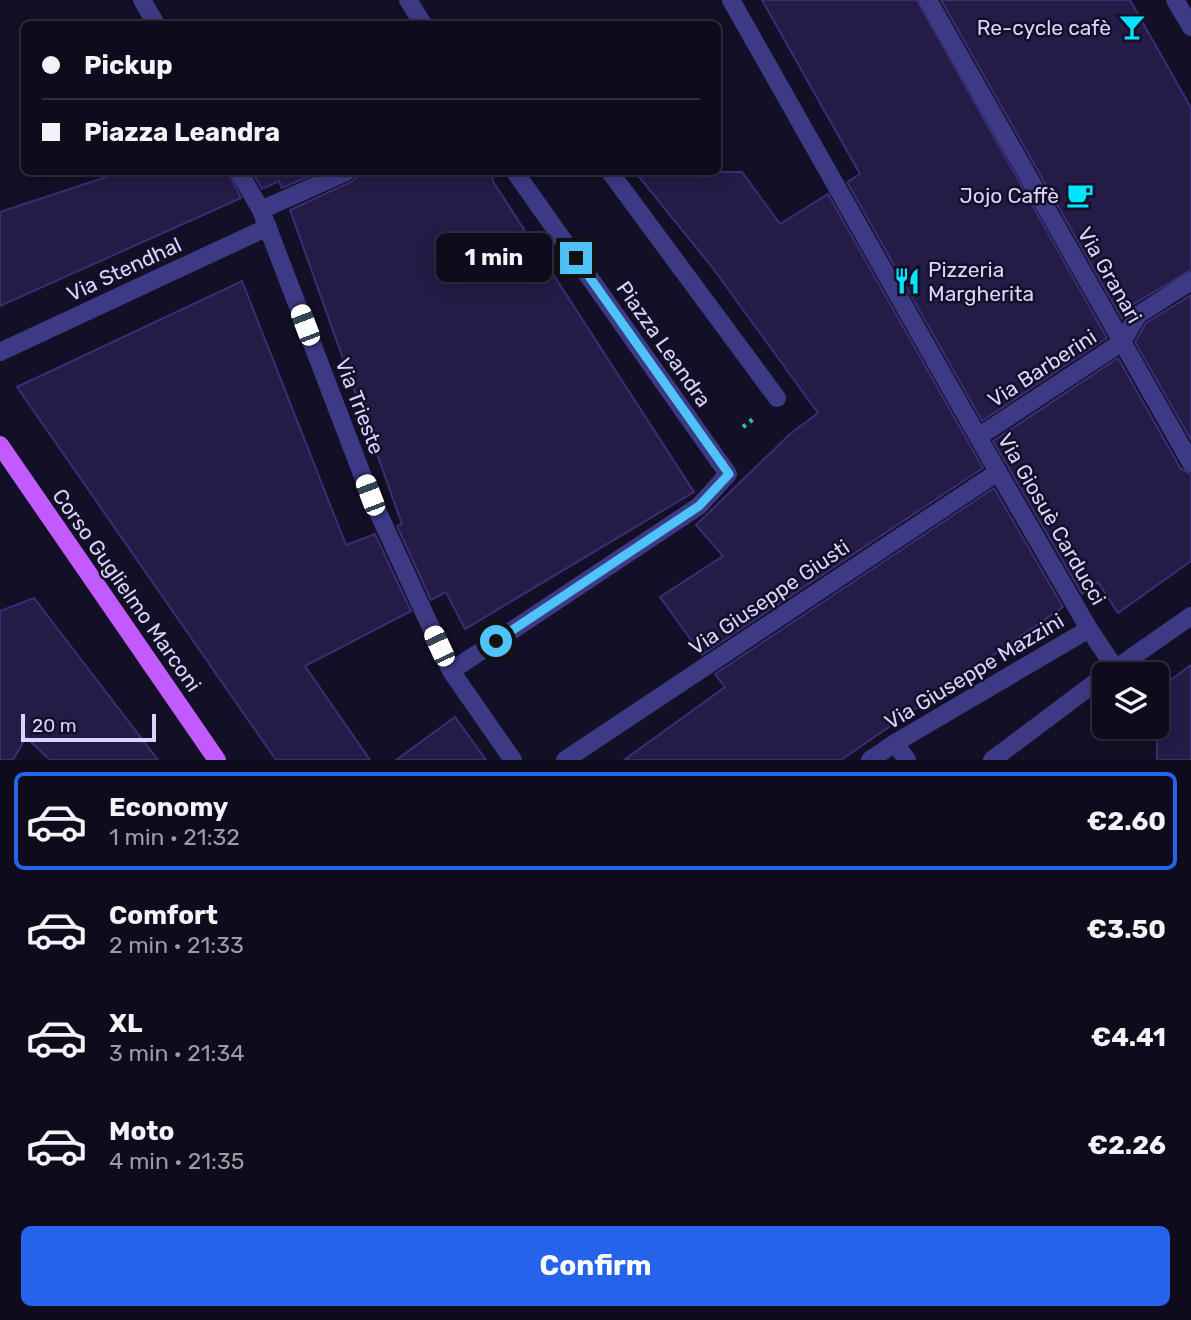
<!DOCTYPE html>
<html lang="en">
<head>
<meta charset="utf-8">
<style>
  body { margin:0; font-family:Rubik,sans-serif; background:#1c1929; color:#f1f3f6; height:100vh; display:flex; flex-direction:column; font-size:26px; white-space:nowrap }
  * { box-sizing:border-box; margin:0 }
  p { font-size:23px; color:#9b9ba3 }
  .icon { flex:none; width:38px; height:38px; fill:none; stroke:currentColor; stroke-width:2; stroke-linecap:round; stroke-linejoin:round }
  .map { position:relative; height:760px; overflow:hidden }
  .sheet { display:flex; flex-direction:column; background:#0e0b1c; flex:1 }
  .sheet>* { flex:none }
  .hud { position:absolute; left:21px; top:21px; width:700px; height:154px; border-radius:10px; box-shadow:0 4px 18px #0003,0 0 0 2px #2e2b3b; display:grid; align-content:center; height:154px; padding:0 21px; background:#0e0b1c }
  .buttons { position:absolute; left:1092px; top:662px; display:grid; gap:14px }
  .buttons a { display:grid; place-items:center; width:77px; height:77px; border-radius:10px; background:#0e0b1c; box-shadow:0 4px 18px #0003,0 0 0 2px #2e2b3b; font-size:35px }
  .scale { position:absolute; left:21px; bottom:18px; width:135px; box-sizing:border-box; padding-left:7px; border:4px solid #d9d4ff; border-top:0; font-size:19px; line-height:24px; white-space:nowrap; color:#d9d4ff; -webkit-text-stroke:5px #130f26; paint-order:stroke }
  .end { position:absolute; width:32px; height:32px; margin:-16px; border:9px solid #4fc3f7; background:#111; box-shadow:0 0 0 4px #111 }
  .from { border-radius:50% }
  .bubble { position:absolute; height:49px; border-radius:10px; background:#0e0b1c; box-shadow:0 4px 18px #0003,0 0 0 2px #2e2b3b; font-size:23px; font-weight:700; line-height:49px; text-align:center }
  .car { position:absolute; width:21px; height:42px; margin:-21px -10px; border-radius:9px; box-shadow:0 0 5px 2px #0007; background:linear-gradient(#fff 24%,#345 0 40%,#fff 0 76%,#345 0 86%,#fff 0) }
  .hud b { display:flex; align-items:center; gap:24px; height:66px; font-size:26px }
  .hud b+b { border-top:2px solid #2e2b3b }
  .hud i { width:18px; height:18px; background:#f1f3f6 }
  ul { padding:12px 0 0; list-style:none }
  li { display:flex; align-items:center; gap:21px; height:98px; margin:0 14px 10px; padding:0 7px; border:4px solid transparent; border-radius:10px }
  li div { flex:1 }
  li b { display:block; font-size:26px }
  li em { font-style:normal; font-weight:700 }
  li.selected { border-color:#2563eb }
  li>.icon { width:63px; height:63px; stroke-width:1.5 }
  .action { display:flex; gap:14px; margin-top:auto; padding:14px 21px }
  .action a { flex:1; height:80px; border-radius:10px; background:#2563eb; color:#fff; font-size:28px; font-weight:700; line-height:80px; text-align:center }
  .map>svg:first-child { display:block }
  .building { fill:#241b47; stroke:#3b2d73; stroke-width:2 }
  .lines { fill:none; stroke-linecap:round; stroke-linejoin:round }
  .path { stroke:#2fb8b0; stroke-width:4.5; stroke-dasharray:3.5 5; stroke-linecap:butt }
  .minor { stroke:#3d3a85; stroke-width:18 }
  .major { stroke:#c25bff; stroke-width:18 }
  .route { stroke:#4fc3f7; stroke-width:9 }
  .labels { text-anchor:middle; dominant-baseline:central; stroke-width:5; stroke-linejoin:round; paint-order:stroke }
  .poi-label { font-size:21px; fill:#d9d4ff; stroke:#130f26; text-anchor:end }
  .street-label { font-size:21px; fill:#d9d4ff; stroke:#130f26 }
</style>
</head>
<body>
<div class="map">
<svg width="1191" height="760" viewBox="0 0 1191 760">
  <rect width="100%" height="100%" fill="#130f26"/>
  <path class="building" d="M 762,0 L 917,0 L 1107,338 L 982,421 L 847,182 L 860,174 Z
    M 941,0 L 1130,0 L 1191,108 L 1191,270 L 1132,305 L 1122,319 Z
    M 121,172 L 228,172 L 241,198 L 0,306 L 0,212 Z
    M 252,172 L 319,172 L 282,188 L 279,181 L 262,189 Z
    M 357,172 L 490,172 L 494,183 L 694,492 L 465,629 L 446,592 L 431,600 L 397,526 L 402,524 L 290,210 L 351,182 L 356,178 Z
    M 635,172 L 742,172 L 780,224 L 828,194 L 983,468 L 702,655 L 660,597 L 723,556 L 696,525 L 790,434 L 818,413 L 712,267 Z
    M 242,281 L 346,545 L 375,534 L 411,611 L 305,666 L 370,760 L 276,760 L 17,387 Z
    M 1191,295 L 1191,440 L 1135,342 L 1146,323 Z
    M 1118,358 L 1181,469 L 1191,474 L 1191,561 L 1118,613 L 1098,582 L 1082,594 L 993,441 Z
    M 994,488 L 1063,607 L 841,760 L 624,760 L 725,687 L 715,674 Z
    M 34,598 L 158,760 L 50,760 L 26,737 L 13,760 L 0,760 L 0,611 Z
    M 1191,665 L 1191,760 L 1157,760 L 1157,690 Z
    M 455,717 L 486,760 L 396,760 Z"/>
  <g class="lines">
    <path class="path" d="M 743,427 L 753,419"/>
    <path class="minor" d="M 142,0 L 156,24
      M 408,0 L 423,24
      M 731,0 L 998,472 L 1089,629
      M 928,0 L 1191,463
      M 1175,0 L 1191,27
      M 239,172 L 261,210 L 370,495 L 451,671 L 513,760
      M 610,172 L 777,398
      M 261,210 L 346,172
      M 0,352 L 268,227
      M 978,437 L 1122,342 L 1138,315 L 1191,281
      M 451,671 L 699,506 L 728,474 L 515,172
      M 1108,674 L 1191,616
      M 895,743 L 907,760
      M 565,760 L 998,472
      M 870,760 L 895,743 L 1089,629 L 1115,668
      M 992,760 L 1104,676"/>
    <path class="major" d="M 0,445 L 217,760"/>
  </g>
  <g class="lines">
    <path class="route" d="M 496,641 L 699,506 L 729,474 L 576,258"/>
  </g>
  <defs>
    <g id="bar-bare" transform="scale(2.1)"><path d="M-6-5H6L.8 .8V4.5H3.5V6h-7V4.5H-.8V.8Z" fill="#00e5ff" stroke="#130f26" stroke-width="2.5" paint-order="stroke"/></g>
    <g id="cafe-bare" transform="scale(2.1)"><path d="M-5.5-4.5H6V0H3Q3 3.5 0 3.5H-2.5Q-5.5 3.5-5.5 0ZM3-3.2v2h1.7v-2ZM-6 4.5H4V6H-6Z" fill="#00e5ff" stroke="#130f26" stroke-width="2.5" paint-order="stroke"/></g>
    <g id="restaurant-bare" transform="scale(2.1)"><path d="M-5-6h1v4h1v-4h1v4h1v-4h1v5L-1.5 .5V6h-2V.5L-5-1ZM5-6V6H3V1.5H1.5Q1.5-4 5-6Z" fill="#00e5ff" stroke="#130f26" stroke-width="2.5" paint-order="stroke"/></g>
  </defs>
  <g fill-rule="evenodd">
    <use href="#bar-bare" x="1132" y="27"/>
    <use href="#cafe-bare" x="1080" y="195"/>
    <use href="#restaurant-bare" x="907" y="281"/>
  </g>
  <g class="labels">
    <g class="poi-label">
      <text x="1111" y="27">Re-cycle cafè</text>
      <text x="1059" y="195">Jojo Caffè</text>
      <text x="928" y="269" text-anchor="start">Pizzeria<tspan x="928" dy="24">Margherita</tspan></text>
    </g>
    <g class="street-label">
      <text transform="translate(124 269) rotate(-25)">Via Stendhal</text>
      <text transform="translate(1110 275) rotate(60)">Via Granari</text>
      <text transform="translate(664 344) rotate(55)">Piazza Leandra</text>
      <text transform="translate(1042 368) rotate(-33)">Via Barberini</text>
      <text transform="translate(360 406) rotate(69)">Via Trieste</text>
      <text transform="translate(1052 519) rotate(60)">Via Giosuè Carducci</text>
      <text transform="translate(127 590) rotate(55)">Corso Guglielmo Marconi</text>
      <text transform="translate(769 597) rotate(-34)">Via Giuseppe Giusti</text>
      <text transform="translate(974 671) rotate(-31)">Via Giuseppe Mazzini</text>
    </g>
  </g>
</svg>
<div class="buttons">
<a><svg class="icon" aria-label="layers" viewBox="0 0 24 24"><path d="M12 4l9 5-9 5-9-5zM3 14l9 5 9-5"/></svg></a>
</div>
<div class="scale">20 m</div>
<i class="end from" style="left:496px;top:641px"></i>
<i class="end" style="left:576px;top:258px"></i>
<div class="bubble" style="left:436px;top:233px;width:116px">1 min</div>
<i class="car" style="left:305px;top:325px;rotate:339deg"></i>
<i class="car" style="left:370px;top:495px;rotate:339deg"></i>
<i class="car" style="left:439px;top:646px;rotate:335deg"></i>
<div class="hud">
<b><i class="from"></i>Pickup</b>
<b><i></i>Piazza Leandra</b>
</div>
</div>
<section class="sheet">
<ul>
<li class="selected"><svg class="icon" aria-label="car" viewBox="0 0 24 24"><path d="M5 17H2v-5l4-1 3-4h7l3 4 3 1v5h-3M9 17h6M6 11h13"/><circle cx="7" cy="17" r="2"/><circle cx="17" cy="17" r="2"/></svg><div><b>Economy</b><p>1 min · 21:32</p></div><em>€2.60</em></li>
<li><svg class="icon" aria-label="car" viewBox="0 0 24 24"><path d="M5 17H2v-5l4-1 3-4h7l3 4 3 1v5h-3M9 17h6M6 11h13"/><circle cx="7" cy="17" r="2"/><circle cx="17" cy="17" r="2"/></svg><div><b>Comfort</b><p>2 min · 21:33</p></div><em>€3.50</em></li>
<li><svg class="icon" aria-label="car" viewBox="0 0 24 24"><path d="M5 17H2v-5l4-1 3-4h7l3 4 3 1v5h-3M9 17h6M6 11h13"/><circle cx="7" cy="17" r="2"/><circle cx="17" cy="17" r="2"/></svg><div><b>XL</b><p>3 min · 21:34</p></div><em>€4.41</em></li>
<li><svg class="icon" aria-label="car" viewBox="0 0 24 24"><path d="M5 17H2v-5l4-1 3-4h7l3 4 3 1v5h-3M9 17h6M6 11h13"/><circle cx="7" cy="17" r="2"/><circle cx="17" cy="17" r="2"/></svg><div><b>Moto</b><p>4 min · 21:35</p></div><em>€2.26</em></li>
</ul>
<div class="action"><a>Confirm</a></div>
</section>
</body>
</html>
